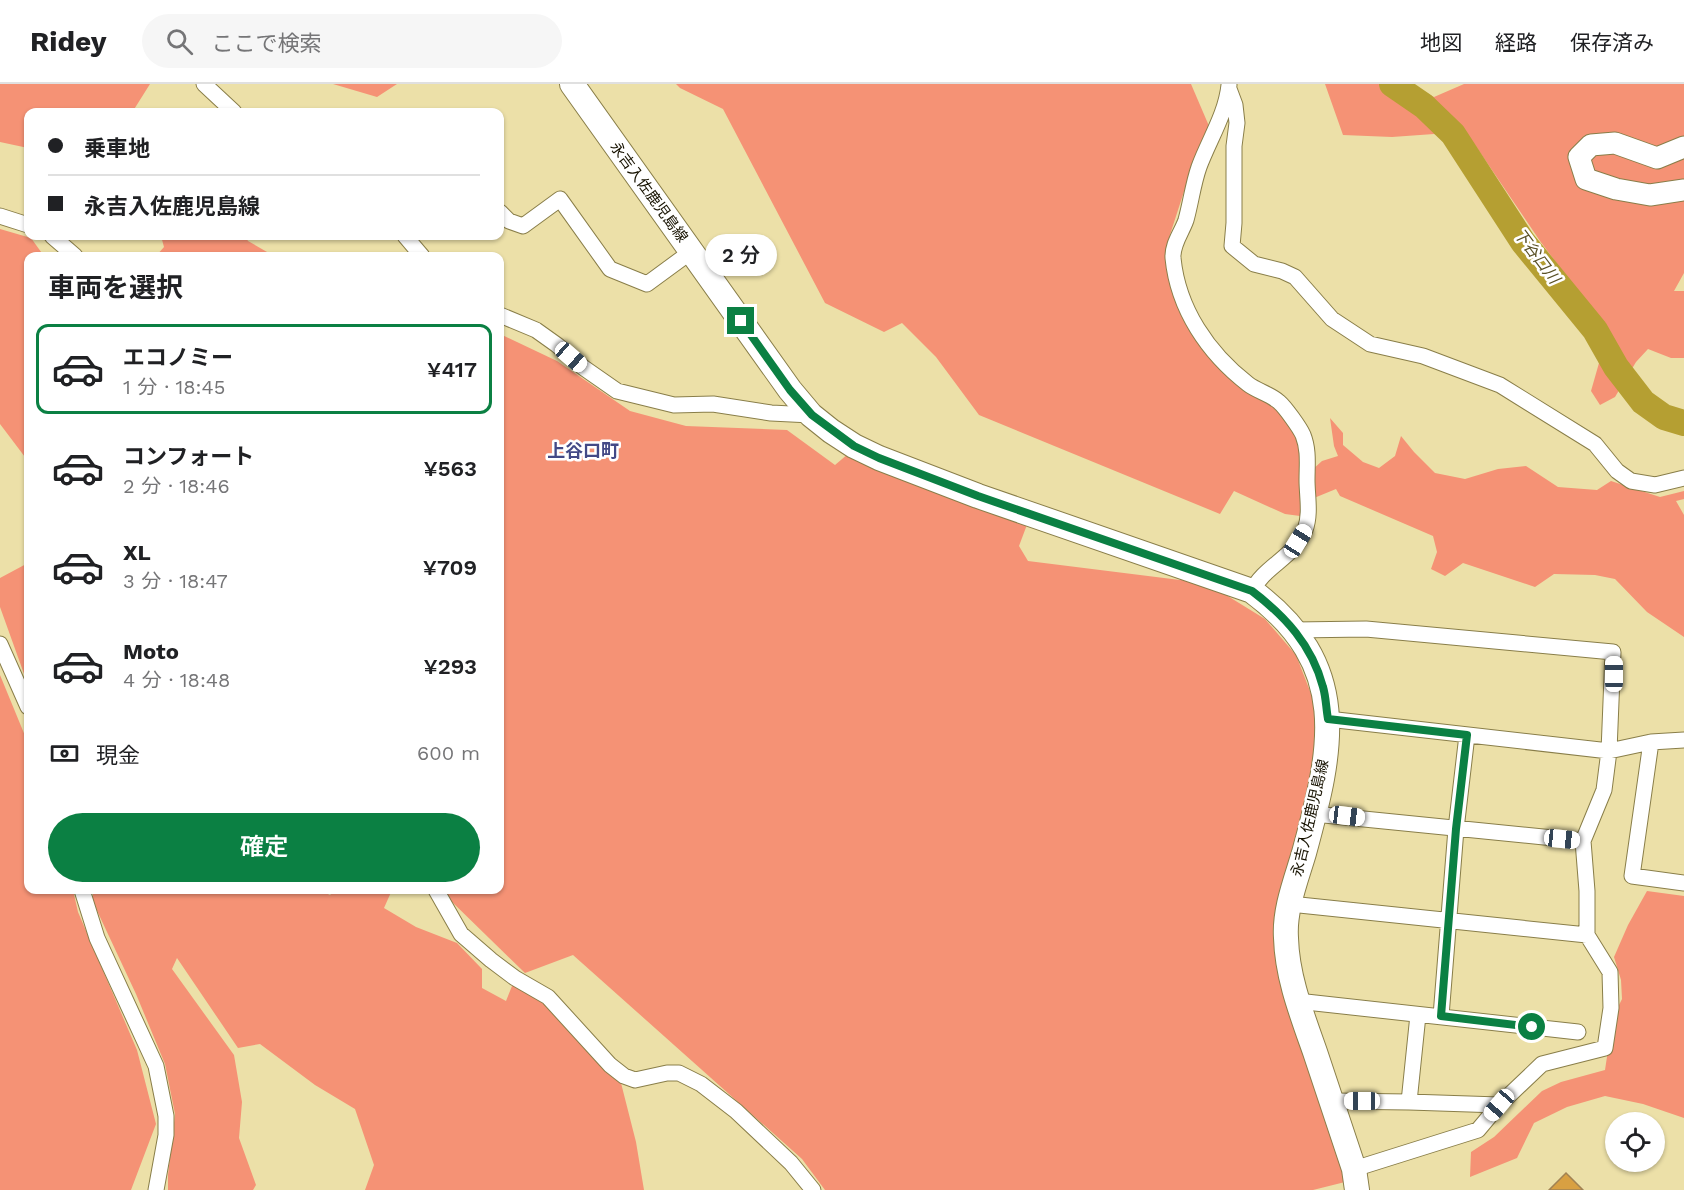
<!DOCTYPE html>
<html lang="ja">
<head>
<meta charset="utf-8">
<style>
  body { margin:0; font-family:"Work Sans","Noto Sans JP",sans-serif; background:#f6f6f6; color:#202124; height:100vh; display:flex; flex-direction:column; font-size:22px; white-space:nowrap }
  * { box-sizing:border-box; margin:0 }
  p { font-size:20px; color:#757577 }
  .icon { flex:none; width:33px; height:33px; fill:none; stroke:currentColor; stroke-width:2; stroke-linecap:round; stroke-linejoin:round }
  .map { position:relative; flex:1; overflow:hidden }
  .sheet { position:absolute; left:24px; top:168px; width:480px; height:642px; display:flex; flex-direction:column; background:#fff; border-radius:12px; box-shadow:0 2px 4px #0004 }
  .sheet>* { flex:none }
  .top-card { position:absolute; left:24px; top:24px; width:480px; height:132px; border-radius:12px; box-shadow:0 2px 4px #0004; display:grid; align-content:center; height:132px; padding:0 24px; background:#fff }
  .controls { position:absolute; left:1605px; top:1028px; display:grid; gap:12px }
  .controls a { display:grid; place-items:center; width:60px; height:60px; border-radius:50%; background:#fff; box-shadow:0 2px 4px #0004; font-size:30px }
  .end { position:absolute; width:27px; height:27px; margin:-14px; border:8px solid #0b8043; background:#fff; box-shadow:0 0 0 3px #fff }
  .from { border-radius:50% }
  .bubble { position:absolute; height:42px; border-radius:21px; background:#fff; box-shadow:0 2px 4px #0004; font-size:20px; font-weight:600; line-height:42px; text-align:center }
  .car { position:absolute; width:18px; height:36px; margin:-18px -9px; border-radius:8px; box-shadow:0 0 4px 2px #0007; background:linear-gradient(#fff 24%,#345 0 40%,#fff 0 76%,#345 0 86%,#fff 0) }
  .top-card b { display:flex; align-items:center; gap:21px; height:57px; font-size:22px }
  .top-card b+b { border-top:2px solid #e0e0e0 }
  .top-card i { width:15px; height:15px; background:#202124 }
  ul { padding:0; list-style:none }
  li { display:flex; align-items:center; gap:18px; height:90px; margin:0 12px 9px; padding:0 12px; border:3px solid transparent; border-radius:12px }
  li div { flex:1 }
  li b { display:block; font-size:22px }
  li em { font-style:normal; font-weight:600 }
  li.current { border-color:#0b8043 }
  li>.icon { width:54px; height:54px; stroke-width:1.5 }
  h2 { padding:0 24px; font-size:27px; line-height:72px }
  .pay { display:flex; align-items:center; gap:15px; height:66px; padding:0 24px; font-size:22px }
  .pay p { margin-inline-start:auto }
  .button { display:flex; gap:12px; margin-top:auto; padding:12px 24px }
  .button a { flex:1; height:69px; border-radius:36px; background:#0b8043; color:#fff; font-size:24px; font-weight:600; line-height:69px; text-align:center }
  header { display:flex; align-items:center; gap:36px; box-sizing:border-box; height:84px; padding:0 30px; background:#fff; border-bottom:2px solid #e0e0e0 }
  header strong { font-size:28px }
  nav { display:flex; gap:33px; margin-inline-start:auto; font-size:21px }
  .search { width:420px; height:54px; background:#f6f6f6; display:flex; align-items:center; gap:15px; box-sizing:border-box; padding:0 21px; border-radius:33px; color:#757577; font-size:22px }
  .map>svg:first-child { display:block }
  .forest { fill:#f59275 }
  .lines { fill:none; stroke-linecap:round; stroke-linejoin:round }
  .river { stroke:#b59f32; stroke-width:26 }
  .building { fill:#d8a042; stroke:#a18253; stroke-width:1.5 }
  .minor-casing { stroke:#897e49; stroke-width:17 }
  .secondary-casing { stroke:#897e49; stroke-width:23 }
  .primary-casing { stroke:#897e49; stroke-width:26 }
  .minor { stroke:#fff; stroke-width:15 }
  .secondary { stroke:#fff; stroke-width:21 }
  .primary { stroke:#fff; stroke-width:24 }
  .route { stroke:#0b8043; stroke-width:8 }
  .labels { text-anchor:middle; dominant-baseline:central; stroke-width:5; stroke-linejoin:round; paint-order:stroke }
  .street-label { font-size:15px; fill:#171200; stroke:#fff }
  .water-label { font-size:16px; font-style:italic; fill:#5a5126; stroke:#fff }
  .quarter-label { font-size:18px; font-weight:bold; fill:#434986; stroke:#fff }
</style>
</head>
<body>
<header>
<strong>Ridey</strong>
<div class="search"><svg class="icon" aria-label="search" viewBox="0 0 24 24"><circle cx="10" cy="10" r="6"/><path d="M15 15l6 6"/></svg>ここで検索</div>
<nav><a>地図</a><a>経路</a><a>保存済み</a></nav>
</header>
<div class="map">
<svg width="1684" height="1106" viewBox="0 0 1684 1106">
  <rect width="100%" height="100%" fill="#ece0a8"/>
  <path class="forest" d="M 0,0 L 150,0 L 133,27 L 134,28 L 28,28 L 28,64 L 0,58 Z
    M 333,0 L 397,0 L 377,13 Z
    M 676,0 L 1191,0 L 1209,42 L 1188,95 L 1168,157 L 1169,192 L 1190,247 L 1210,274 L 1245,307 L 1276,324 L 1298,355 L 1303,379 L 1300,432 L 1285,430 L 1234,407 L 1220,430 L 979,331 L 936,273 L 902,239 L 884,248 L 825,219 L 723,25 L 680,4 Z
    M 1325,0 L 1410,0 L 1434,13 L 1464,0 L 1684,0 L 1684,189 L 1674,207 L 1684,207 L 1684,274 L 1671,274 L 1648,265 L 1636,278 L 1615,313 L 1600,321 L 1591,307 L 1599,279 L 1573,201 L 1540,157 L 1475,61 L 1434,50 L 1392,53 L 1343,51 Z
    M 0,145 L 31,154 L 44,172 L 28,172 L 28,377 L 0,340 Z
    M 161,152 L 245,152 L 248,157 L 274,172 L 156,172 L 164,163 Z
    M 500,250 L 557,277 L 630,327 L 686,342 L 787,346 L 835,381 L 848,370 L 1028,438 L 1019,462 L 1028,477 L 1180,496 L 1192,490 L 1265,535 L 1296,571 L 1315,620 L 1319,662 L 1277,848 L 1345,1098 L 1313,1106 L 825,1106 L 802,1075 L 573,871 L 525,889 L 448,814 L 440,806 L 500,806 Z
    M 1330,334 L 1343,349 L 1343,361 L 1363,378 L 1379,384 L 1395,372 L 1401,352 L 1414,368 L 1435,389 L 1465,395 L 1498,385 L 1526,382 L 1558,403 L 1597,406 L 1611,397 L 1660,413 L 1684,407 L 1684,415 L 1676,417 L 1684,431 L 1684,553 L 1647,528 L 1615,495 L 1595,491 L 1554,490 L 1535,503 L 1463,479 L 1445,492 L 1431,485 L 1437,468 L 1433,452 L 1340,412 L 1336,405 L 1314,414 L 1312,386 L 1322,377 L 1338,372 L 1334,362 Z
    M 28,479 L 28,601 L 0,523 L 0,494 Z
    M 0,591 L 28,659 L 28,806 L 73,806 L 78,828 L 137,966 L 156,1040 L 131,1106 L 0,1106 Z
    M 93,806 L 319,806 L 330,811 L 335,806 L 392,806 L 384,824 L 416,843 L 457,859 L 482,885 L 482,904 L 506,917 L 514,897 L 551,922 L 621,999 L 636,1058 L 644,1106 L 365,1106 L 374,1081 L 355,1025 L 315,1001 L 260,960 L 238,964 L 177,874 L 172,885 L 234,971 L 242,1018 L 239,1054 L 256,1101 L 253,1106 L 168,1106 L 168,1091 L 175,1030 L 165,980 L 136,910 L 93,818 Z
    M 1647,807 L 1684,812 L 1684,1034 L 1643,1020 L 1605,1012 L 1567,1023 L 1534,1039 L 1517,1074 L 1470,1093 L 1471,1068 L 1494,1053 L 1542,1007 L 1561,998 L 1605,986 L 1613,933 L 1622,915 L 1621,896 L 1614,873 L 1628,841 Z"/>
  <g class="lines">
    <path class="river" d="M 1392,0 L 1424,22 L 1453,50 L 1523,158 L 1595,246 L 1616,283 L 1643,318 L 1664,333 L 1684,339"/>
  </g>
  <path class="building" d="M 1566,1089 L 1583,1106 L 1549,1106 Z"/>
  <g class="lines">
    <g class="minor-casing">
      <path id="minor" d="M 204,0 L 234,28
        M 1229,1 C 1226,30 1209,56 1199,83 C 1193,100 1191,118 1186,136 C 1182,148 1172,160 1173,174 C 1178,225 1208,269 1248,300 C 1257,307 1270,310 1279,318 C 1285,323 1300,344 1303,351 C 1309,366 1307,381 1307,396 C 1307,412 1311,430 1305,446 C 1295,473 1264,482 1252,507
        M 1229,5 L 1235,21 L 1237,39 L 1234,62 L 1234,139 L 1232,162 L 1254,180 L 1282,187 L 1295,193 L 1332,235 L 1370,260 L 1423,272 L 1500,301 L 1595,360 L 1617,387 L 1631,397 L 1655,401 L 1684,394
        M 500,128 L 509,137 L 523,142 L 560,115 L 610,185 L 647,200 L 692,167
        M 0,132 L 28,141
        M 52,152 L 75,172
        M 405,152 L 422,172
        M 500,231 L 536,246 L 557,261 L 584,284 L 617,307 L 674,321 L 713,320 L 771,329 L 811,331
        M 1295,546 L 1366,545 L 1613,568 L 1609,667 L 1604,706 L 1583,757 L 1587,807 L 1587,851 L 1610,888 L 1611,924 L 1605,964 L 1542,980 L 1499,1021 L 1478,1046 L 1354,1085
        M 0,560 L 28,623
        M 1328,635 L 1609,667 L 1651,658
        M 1684,656 L 1651,658 L 1632,792 L 1684,799
        M 1314,730 L 1583,757
        M 82,806 L 97,854 L 156,982 L 166,1032 L 166,1051 L 156,1106
        M 436,806 L 461,850 L 491,876 L 515,894 L 548,913 L 610,981 L 624,992 L 635,996 L 667,989 L 679,989 L 701,1000 L 736,1027 L 791,1079 L 813,1106
        M 1290,820 L 1587,851
        M 1297,917 L 1578,948
        M 1441,932 L 1456,745 L 1467,651
        M 1332,1017 L 1409,1018 L 1499,1021
        M 1409,1018 L 1418,931"/>
    </g>
    <g class="secondary-casing">
      <path id="secondary" d="M 1684,63 L 1657,74 L 1615,59 L 1591,61 L 1579,73 L 1586,95 L 1616,105 L 1650,111 L 1684,106"/>
    </g>
    <g class="primary-casing">
      <path id="primary" d="M 572,0 L 790,306 L 811,331 L 831,347 L 854,362 L 879,374 L 978,412 L 1252,507 C 1352,581 1333,663 1304,769 C 1296,796 1284,826 1286,854 C 1287,893 1302,931 1315,968 C 1328,1007 1341,1046 1354,1085 L 1357,1106"/>
    </g>
    <use href="#minor" class="minor"/>
    <use href="#secondary" class="secondary"/>
    <use href="#primary" class="primary"/>
  </g>
  <g class="lines">
    <path class="route" d="M 741,237 L 790,306 L 812,331 L 854,362 L 879,374 L 978,412 L 1252,507 C 1285,532 1312,561 1323,603 C 1326,613 1326,624 1328,635 L 1467,651 L 1456,745 L 1441,932 L 1532,943"/>
  </g>
  <g class="labels">
    <g class="street-label">
      <text transform="translate(649 108) rotate(54)">永吉入佐鹿児島線</text>
      <text transform="translate(1310 734) rotate(-77)">永吉入佐鹿児島線</text>
    </g>
    <g class="water-label">
      <text transform="translate(1537 172) rotate(53)">下谷口川</text>
    </g>
    <g class="quarter-label">
      <text x="583" y="366">上谷口町</text>
    </g>
  </g>
</svg>
<div class="controls">
<a><svg class="icon" aria-label="locate" viewBox="0 0 24 24"><circle cx="12" cy="12" r="6"/><path d="M12 2v4M12 18v4M2 12h4M18 12h4"/></svg></a>
</div>
<i class="end from" style="left:1532px;top:943px"></i>
<i class="end" style="left:741px;top:237px"></i>
<div class="bubble" style="left:705px;top:150px;width:72px">2 分</div>
<i class="car" style="left:571px;top:273px;rotate:131deg"></i>
<i class="car" style="left:1298px;top:457px;rotate:32deg"></i>
<i class="car" style="left:1614px;top:590px;rotate:0deg"></i>
<i class="car" style="left:1347px;top:732px;rotate:97deg"></i>
<i class="car" style="left:1562px;top:755px;rotate:96deg"></i>
<i class="car" style="left:1362px;top:1017px;rotate:270deg"></i>
<i class="car" style="left:1499px;top:1021px;rotate:221deg"></i>
<div class="top-card">
<b><i class="from"></i>乗車地</b>
<b><i></i>永吉入佐鹿児島線</b>
</div>
<section class="sheet">
<h2>車両を選択</h2>
<ul>
<li class="current"><svg class="icon" aria-label="car" viewBox="0 0 24 24"><path d="M5 17H2v-5l4-1 3-4h7l3 4 3 1v5h-3M9 17h6M6 11h13"/><circle cx="7" cy="17" r="2"/><circle cx="17" cy="17" r="2"/></svg><div><b>エコノミー</b><p>1 分 · 18:45</p></div><em>¥417</em></li>
<li><svg class="icon" aria-label="car" viewBox="0 0 24 24"><path d="M5 17H2v-5l4-1 3-4h7l3 4 3 1v5h-3M9 17h6M6 11h13"/><circle cx="7" cy="17" r="2"/><circle cx="17" cy="17" r="2"/></svg><div><b>コンフォート</b><p>2 分 · 18:46</p></div><em>¥563</em></li>
<li><svg class="icon" aria-label="car" viewBox="0 0 24 24"><path d="M5 17H2v-5l4-1 3-4h7l3 4 3 1v5h-3M9 17h6M6 11h13"/><circle cx="7" cy="17" r="2"/><circle cx="17" cy="17" r="2"/></svg><div><b>XL</b><p>3 分 · 18:47</p></div><em>¥709</em></li>
<li><svg class="icon" aria-label="car" viewBox="0 0 24 24"><path d="M5 17H2v-5l4-1 3-4h7l3 4 3 1v5h-3M9 17h6M6 11h13"/><circle cx="7" cy="17" r="2"/><circle cx="17" cy="17" r="2"/></svg><div><b>Moto</b><p>4 分 · 18:48</p></div><em>¥293</em></li>
</ul>
<div class="pay"><svg class="icon" aria-label="cash" viewBox="0 0 24 24"><path d="M3 7h18v10H3z"/><circle cx="12" cy="12" r="2"/></svg>現金<p>600 m</p></div>
<div class="button"><a>確定</a></div>
</section>
</div>
</body>
</html>
